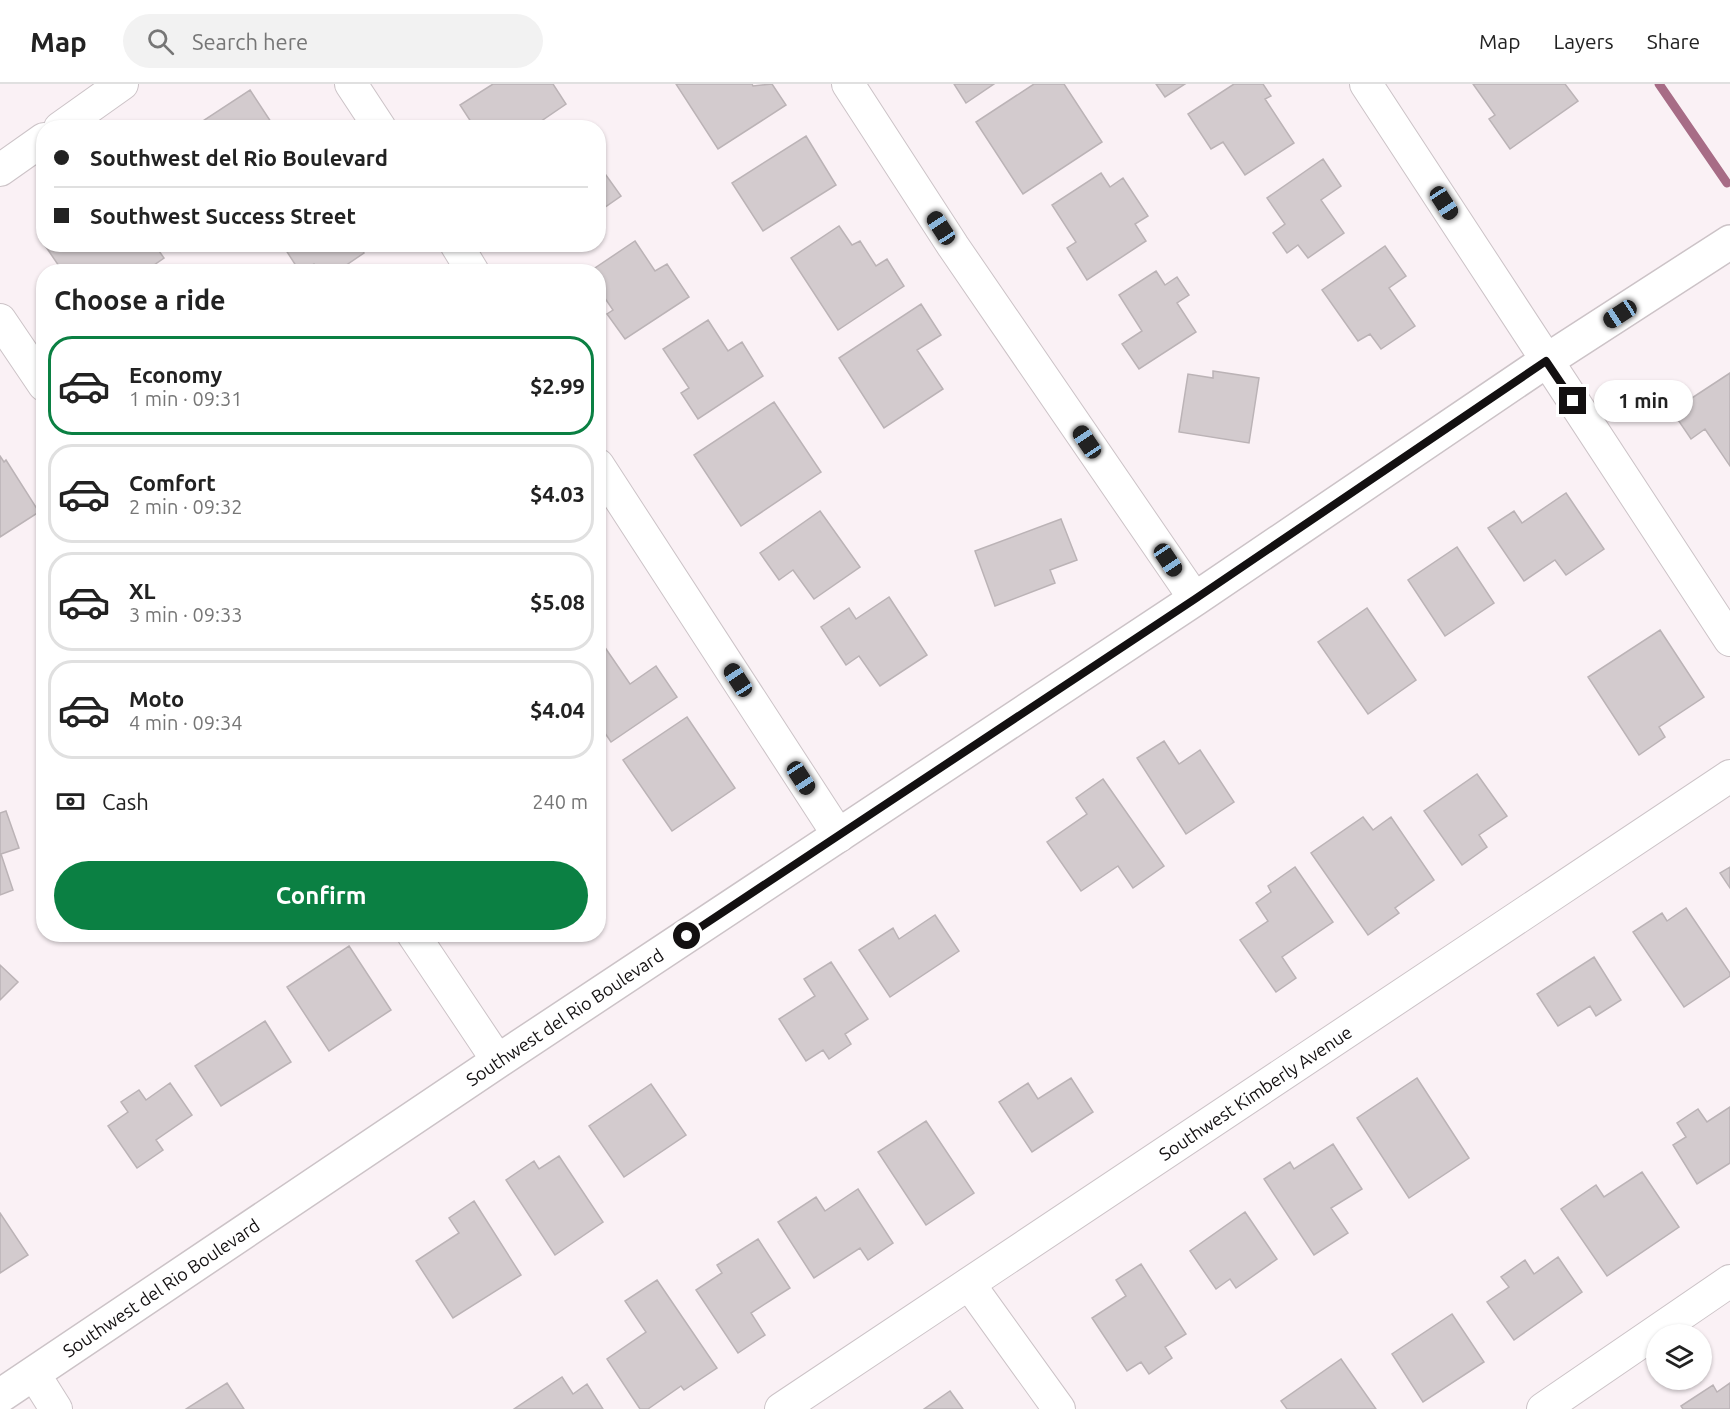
<!DOCTYPE html>
<html lang="en">
<head>
<meta charset="utf-8">
<style>
  body { margin:0; font-family:Ubuntu,sans-serif; background:#f2f2f2; color:#222; height:100vh; display:flex; flex-direction:column; font-size:22px; white-space:nowrap }
  * { box-sizing:border-box; margin:0 }
  p { font-size:20px; color:#767676 }
  .icon { flex:none; width:33px; height:33px; fill:none; stroke:currentColor; stroke-width:2; stroke-linecap:round; stroke-linejoin:round }
  .map { position:relative; flex:1; overflow:hidden }
  .panel { position:absolute; left:36px; top:180px; width:570px; height:678px; display:flex; flex-direction:column; background:#fff; border-radius:24px; box-shadow:0 2px 4px #0004 }
  .panel>* { flex:none }
  .guide { position:absolute; left:36px; top:36px; width:570px; height:132px; border-radius:24px; box-shadow:0 2px 4px #0004; display:grid; align-content:center; height:132px; padding:0 18px; background:#fff }
  .tools { position:absolute; left:1646px; top:1240px; display:grid; gap:12px }
  .tools a { display:grid; place-items:center; width:66px; height:66px; border-radius:50%; background:#fff; box-shadow:0 2px 4px #0004; font-size:30px }
  .end { position:absolute; width:27px; height:27px; margin:-14px; border:8px solid #131011; background:#fff; box-shadow:0 0 0 3px #fff }
  .from { border-radius:50% }
  .bubble { position:absolute; height:42px; border-radius:21px; background:#fff; box-shadow:0 2px 4px #0004; font-size:20px; font-weight:700; line-height:42px; text-align:center }
  .car { position:absolute; width:18px; height:36px; margin:-18px -9px; border-radius:8px; box-shadow:0 0 4px 2px #0007; background:linear-gradient(#222 24%,#8ab4d8 0 40%,#222 0 76%,#8ab4d8 0 86%,#222 0) }
  .guide b { display:flex; align-items:center; gap:21px; height:57px; font-size:22px }
  .guide b+b { border-top:2px solid #e0e0e0 }
  .guide i { width:15px; height:15px; background:#222 }
  ul { padding:0; list-style:none }
  li { display:flex; align-items:center; gap:18px; height:99px; margin:0 12px 9px; padding:0 6px; border:3px solid #e0e0e0; border-radius:24px }
  li div { flex:1 }
  li b { display:block; font-size:22px }
  li em { font-style:normal; font-weight:700 }
  li.current { border-color:#0b8043 }
  li>.icon { width:54px; height:54px; stroke-width:1.5 }
  h2 { padding:0 18px; font-size:27px; line-height:72px }
  .pay { display:flex; align-items:center; gap:15px; height:66px; padding:0 18px; font-size:22px }
  .pay p { margin-inline-start:auto }
  .button { display:flex; gap:12px; margin-top:auto; padding:12px 18px }
  .button a { flex:1; height:69px; border-radius:36px; background:#0b8043; color:#fff; font-size:24px; font-weight:700; line-height:69px; text-align:center }
  header { display:flex; align-items:center; gap:36px; box-sizing:border-box; height:84px; padding:0 30px; background:#fff; border-bottom:2px solid #e0e0e0 }
  header strong { font-size:28px }
  nav { display:flex; gap:33px; margin-inline-start:auto; font-size:21px }
  .search { width:420px; height:54px; background:#f2f2f2; display:flex; align-items:center; gap:15px; box-sizing:border-box; padding:0 21px; border-radius:33px; color:#767676; font-size:22px }
  .map>svg:first-child { display:block }
  .lines { fill:none; stroke-linecap:round; stroke-linejoin:round }
  .stream { stroke:#a76c86; stroke-width:9 }
  .building { fill:#d3cbce; stroke:#bbb3b6; stroke-width:1.5 }
  .street-casing { stroke:#ccc3c7; stroke-width:34 }
  .secondary-casing { stroke:#ccc3c7; stroke-width:36 }
  .street { stroke:#fff; stroke-width:32 }
  .secondary { stroke:#fff; stroke-width:33 }
  .route { stroke:#131011; stroke-width:8 }
  .labels { text-anchor:middle; dominant-baseline:central; stroke-width:6; stroke-linejoin:round; paint-order:stroke }
  .street-label { font-size:18px; fill:#131011; stroke:#fff }
</style>
</head>
<body>
<header>
<strong>Map</strong>
<div class="search"><svg class="icon" aria-label="search" viewBox="0 0 24 24"><circle cx="10" cy="10" r="6"/><path d="M15 15l6 6"/></svg>Search here</div>
<nav><a>Map</a><a>Layers</a><a>Share</a></nav>
</header>
<div class="map">
<svg width="1730" height="1325" viewBox="0 0 1730 1325">
  <rect width="100%" height="100%" fill="#faf1f5"/>
  <g class="lines">
    <path class="stream" d="M 1659,0 L 1727,99"/>
  </g>
  <path class="building" d="M 493,0 L 553,0 L 566,20 L 531,44 L 475,44 L 460,21 Z
    M 676,0 L 752,0 L 753,2 L 772,0 L 786,21 L 718,65 Z
    M 954,0 L 994,0 L 966,19 Z
    M 1034,0 L 1064,0 L 1102,58 L 1023,110 L 976,38 Z
    M 1156,0 L 1185,0 L 1165,13 Z
    M 1234,0 L 1263,0 L 1271,12 L 1265,15 L 1294,59 L 1245,91 L 1223,58 L 1211,65 L 1188,30 Z
    M 1473,0 L 1565,0 L 1578,17 L 1510,65 L 1489,35 L 1495,31 Z
    M 250,6 L 275,44 L 197,44 L 195,42 Z
    M 806,52 L 836,101 L 763,147 L 732,99 Z
    M 1323,75 L 1341,102 L 1321,116 L 1344,149 L 1308,174 L 1298,161 L 1287,169 L 1273,149 L 1285,140 L 1267,114 Z
    M 598,80 L 621,112 L 598,128 Z
    M 1101,89 L 1110,103 L 1123,94 L 1148,132 L 1135,140 L 1146,157 L 1087,196 L 1067,164 L 1076,158 L 1052,121 Z
    M 839,142 L 852,161 L 860,157 L 876,182 L 887,175 L 904,202 L 838,246 L 791,174 Z
    M 635,157 L 655,187 L 667,180 L 689,213 L 625,255 L 607,230 L 613,226 L 598,204 L 598,188 L 589,188 Z
    M 44,160 L 154,160 L 164,174 L 144,188 L 77,188 L 74,184 L 68,188 L 63,188 Z
    M 282,160 L 359,160 L 364,169 L 336,188 L 319,188 L 314,180 L 300,188 Z
    M 1385,162 L 1406,192 L 1389,204 L 1415,242 L 1381,265 L 1370,250 L 1358,257 L 1322,206 Z
    M 1156,187 L 1165,201 L 1177,193 L 1189,211 L 1177,219 L 1196,248 L 1139,285 L 1122,260 L 1142,247 L 1119,211 Z
    M 921,220 L 941,251 L 917,266 L 943,305 L 884,344 L 839,274 Z
    M 708,236 L 728,267 L 742,258 L 763,292 L 698,335 L 681,309 L 689,304 L 663,265 Z
    M 1213,287 L 1259,294 L 1249,359 L 1179,348 L 1188,290 L 1213,294 Z
    M 1730,289 L 1730,382 L 1705,345 L 1691,355 L 1672,327 Z
    M 774,318 L 821,388 L 741,442 L 694,371 Z
    M 0,372 L 4,378 L 6,376 L 39,428 L 0,453 Z
    M 1566,409 L 1604,465 L 1566,491 L 1555,476 L 1524,497 L 1488,444 L 1514,427 L 1522,439 Z
    M 820,427 L 860,483 L 814,515 L 793,486 L 779,496 L 760,469 Z
    M 1061,435 L 1077,476 L 1050,486 L 1055,499 L 995,522 L 975,467 Z
    M 1457,463 L 1494,519 L 1445,552 L 1408,496 Z
    M 889,513 L 927,571 L 880,602 L 859,572 L 846,581 L 821,543 L 849,524 L 856,535 Z
    M 1367,524 L 1416,596 L 1368,630 L 1318,558 Z
    M 1660,546 L 1704,613 L 1659,643 L 1665,653 L 1639,671 L 1588,593 Z
    M 604,562 L 630,600 L 656,582 L 677,613 L 611,658 L 598,639 L 598,566 Z
    M 687,633 L 735,704 L 672,747 L 623,676 Z
    M 1164,657 L 1179,680 L 1200,666 L 1234,718 L 1186,750 L 1137,674 Z
    M 1477,690 L 1507,732 L 1479,751 L 1487,763 L 1462,781 L 1424,727 Z
    M 1103,695 L 1164,782 L 1133,804 L 1118,782 L 1081,807 L 1047,758 L 1087,730 L 1076,714 Z
    M 6,727 L 19,764 L 1,770 L 13,806 L 0,811 L 0,729 Z
    M 1363,733 L 1373,746 L 1391,733 L 1434,796 L 1395,824 L 1399,829 L 1368,851 L 1311,769 Z
    M 1295,783 L 1333,838 L 1282,873 L 1296,894 L 1276,908 L 1240,856 L 1268,837 L 1256,819 L 1271,808 L 1268,802 Z
    M 1730,783 L 1730,804 L 1720,789 Z
    M 1686,824 L 1730,889 L 1730,892 L 1684,923 L 1633,848 L 1662,829 L 1667,837 Z
    M 935,831 L 959,867 L 890,913 L 859,866 L 893,844 L 899,855 Z
    M 349,862 L 391,926 L 329,967 L 287,903 Z
    M 1594,873 L 1621,916 L 1596,932 L 1590,922 L 1558,942 L 1537,910 Z
    M 831,878 L 868,935 L 845,950 L 851,960 L 829,975 L 823,966 L 806,977 L 779,935 L 815,912 L 804,895 Z
    M 0,881 L 18,898 L 0,916 Z
    M 265,937 L 291,978 L 221,1022 L 195,982 Z
    M 1071,994 L 1093,1028 L 1032,1068 L 999,1018 L 1028,999 L 1038,1015 Z
    M 1417,994 L 1469,1074 L 1409,1114 L 1357,1034 Z
    M 170,999 L 192,1031 L 156,1056 L 163,1066 L 137,1084 L 108,1042 L 128,1028 L 121,1018 L 139,1006 L 146,1016 Z
    M 651,1000 L 686,1051 L 624,1093 L 589,1042 Z
    M 1730,1023 L 1730,1079 L 1697,1100 L 1673,1061 L 1686,1053 L 1677,1039 L 1698,1025 L 1707,1038 Z
    M 926,1037 L 974,1109 L 926,1141 L 878,1068 Z
    M 1333,1060 L 1362,1105 L 1331,1124 L 1348,1149 L 1314,1171 L 1264,1095 L 1290,1078 L 1294,1085 Z
    M 559,1072 L 603,1138 L 555,1171 L 506,1096 L 534,1077 L 539,1085 Z
    M 1642,1088 L 1679,1143 L 1607,1192 L 1561,1125 L 1596,1101 L 1604,1113 Z
    M 858,1105 L 893,1159 L 868,1176 L 860,1164 L 814,1194 L 778,1138 L 816,1113 L 825,1127 Z
    M 474,1117 L 521,1191 L 453,1234 L 416,1177 L 459,1149 L 449,1134 Z
    M 1245,1128 L 1277,1175 L 1236,1204 L 1230,1195 L 1216,1205 L 1190,1167 Z
    M 0,1129 L 28,1171 L 0,1189 Z
    M 758,1155 L 790,1204 L 751,1229 L 765,1251 L 738,1269 L 696,1206 L 722,1189 L 717,1181 Z
    M 1558,1173 L 1582,1208 L 1514,1256 L 1487,1218 L 1509,1203 L 1501,1193 L 1525,1176 L 1534,1190 Z
    M 1141,1180 L 1186,1250 L 1165,1263 L 1172,1274 L 1149,1290 L 1141,1278 L 1127,1287 L 1092,1234 L 1126,1212 L 1116,1196 Z
    M 657,1196 L 717,1284 L 684,1306 L 681,1302 L 648,1325 L 640,1325 L 607,1275 L 646,1248 L 625,1217 Z
    M 1452,1230 L 1484,1278 L 1423,1318 L 1392,1270 Z
    M 1341,1275 L 1376,1325 L 1287,1325 L 1281,1317 Z
    M 562,1293 L 573,1310 L 587,1300 L 603,1325 L 514,1325 Z
    M 227,1299 L 244,1325 L 186,1325 Z
    M 1730,1299 L 1730,1325 L 1683,1325 L 1681,1322 L 1713,1301 L 1717,1308 Z
    M 950,1307 L 963,1325 L 924,1325 Z"/>
  <g class="lines">
    <g class="street-casing">
      <g id="street">
        <path d="M 351,0 L 380,44"/>
        <path d="M 848,0 L 953,162 L 1195,515"/>
        <path d="M 1366,0 L 1730,556"/>
        <path d="M 60,44 L 122,0"/>
        <path d="M 0,86 L 44,55"/>
        <path d="M 456,160 L 473,188"/>
        <path d="M 0,236 L 44,301"/>
        <path d="M 598,381 L 839,752"/>
        <path d="M 413,850 L 498,977"/>
        <path d="M 969,1200 L 1059,1325"/>
        <path d="M 34,1290 L 56,1325"/>
        <path id="s1" d="M 781,1325 L 1730,692"/>
        <path d="M 1543,1325 L 1730,1197"/>
      </g>
    </g>
    <g class="secondary-casing">
      <g id="secondary">
        <path id="s2" d="M 0,1312 L 498,977 L 1195,515 L 1546,277 L 1730,158"/>
      </g>
    </g>
    <use href="#street" class="street"/>
    <use href="#secondary" class="secondary"/>
  </g>
  <g class="lines">
    <path class="route" d="M 687,852 L 1195,515 L 1546,277 L 1573,317"/>
  </g>
  <g class="labels">
    <g class="street-label">
      <text stroke="none"><textPath href="#s2" startOffset="680">Southwest del Rio Boulevard</textPath></text>
      <text stroke="none"><textPath href="#s1" startOffset="570">Southwest Kimberly Avenue</textPath></text>
      <text stroke="none"><textPath href="#s2" startOffset="194">Southwest del Rio Boulevard</textPath></text>
    </g>
  </g>
</svg>
<div class="tools">
<a><svg class="icon" aria-label="layers" viewBox="0 0 24 24"><path d="M12 4l9 5-9 5-9-5zM3 14l9 5 9-5"/></svg></a>
</div>
<i class="end from" style="left:687px;top:852px"></i>
<i class="end" style="left:1573px;top:317px"></i>
<div class="bubble" style="left:1594px;top:296px;width:99px">1 min</div>
<i class="car" style="left:1444px;top:119px;rotate:147deg"></i>
<i class="car" style="left:941px;top:144px;rotate:327deg"></i>
<i class="car" style="left:1620px;top:230px;rotate:237deg"></i>
<i class="car" style="left:1087px;top:358px;rotate:326deg"></i>
<i class="car" style="left:1168px;top:476px;rotate:146deg"></i>
<i class="car" style="left:738px;top:596px;rotate:327deg"></i>
<i class="car" style="left:801px;top:694px;rotate:147deg"></i>
<div class="guide">
<b><i class="from"></i>Southwest del Rio Boulevard</b>
<b><i></i>Southwest Success Street</b>
</div>
<section class="panel">
<h2>Choose a ride</h2>
<ul>
<li class="current"><svg class="icon" aria-label="car" viewBox="0 0 24 24"><path d="M5 17H2v-5l4-1 3-4h7l3 4 3 1v5h-3M9 17h6M6 11h13"/><circle cx="7" cy="17" r="2"/><circle cx="17" cy="17" r="2"/></svg><div><b>Economy</b><p>1 min · 09:31</p></div><em>$2.99</em></li>
<li><svg class="icon" aria-label="car" viewBox="0 0 24 24"><path d="M5 17H2v-5l4-1 3-4h7l3 4 3 1v5h-3M9 17h6M6 11h13"/><circle cx="7" cy="17" r="2"/><circle cx="17" cy="17" r="2"/></svg><div><b>Comfort</b><p>2 min · 09:32</p></div><em>$4.03</em></li>
<li><svg class="icon" aria-label="car" viewBox="0 0 24 24"><path d="M5 17H2v-5l4-1 3-4h7l3 4 3 1v5h-3M9 17h6M6 11h13"/><circle cx="7" cy="17" r="2"/><circle cx="17" cy="17" r="2"/></svg><div><b>XL</b><p>3 min · 09:33</p></div><em>$5.08</em></li>
<li><svg class="icon" aria-label="car" viewBox="0 0 24 24"><path d="M5 17H2v-5l4-1 3-4h7l3 4 3 1v5h-3M9 17h6M6 11h13"/><circle cx="7" cy="17" r="2"/><circle cx="17" cy="17" r="2"/></svg><div><b>Moto</b><p>4 min · 09:34</p></div><em>$4.04</em></li>
</ul>
<div class="pay"><svg class="icon" aria-label="cash" viewBox="0 0 24 24"><path d="M3 7h18v10H3z"/><circle cx="12" cy="12" r="2"/></svg>Cash<p>240 m</p></div>
<div class="button"><a>Confirm</a></div>
</section>
</div>
</body>
</html>
